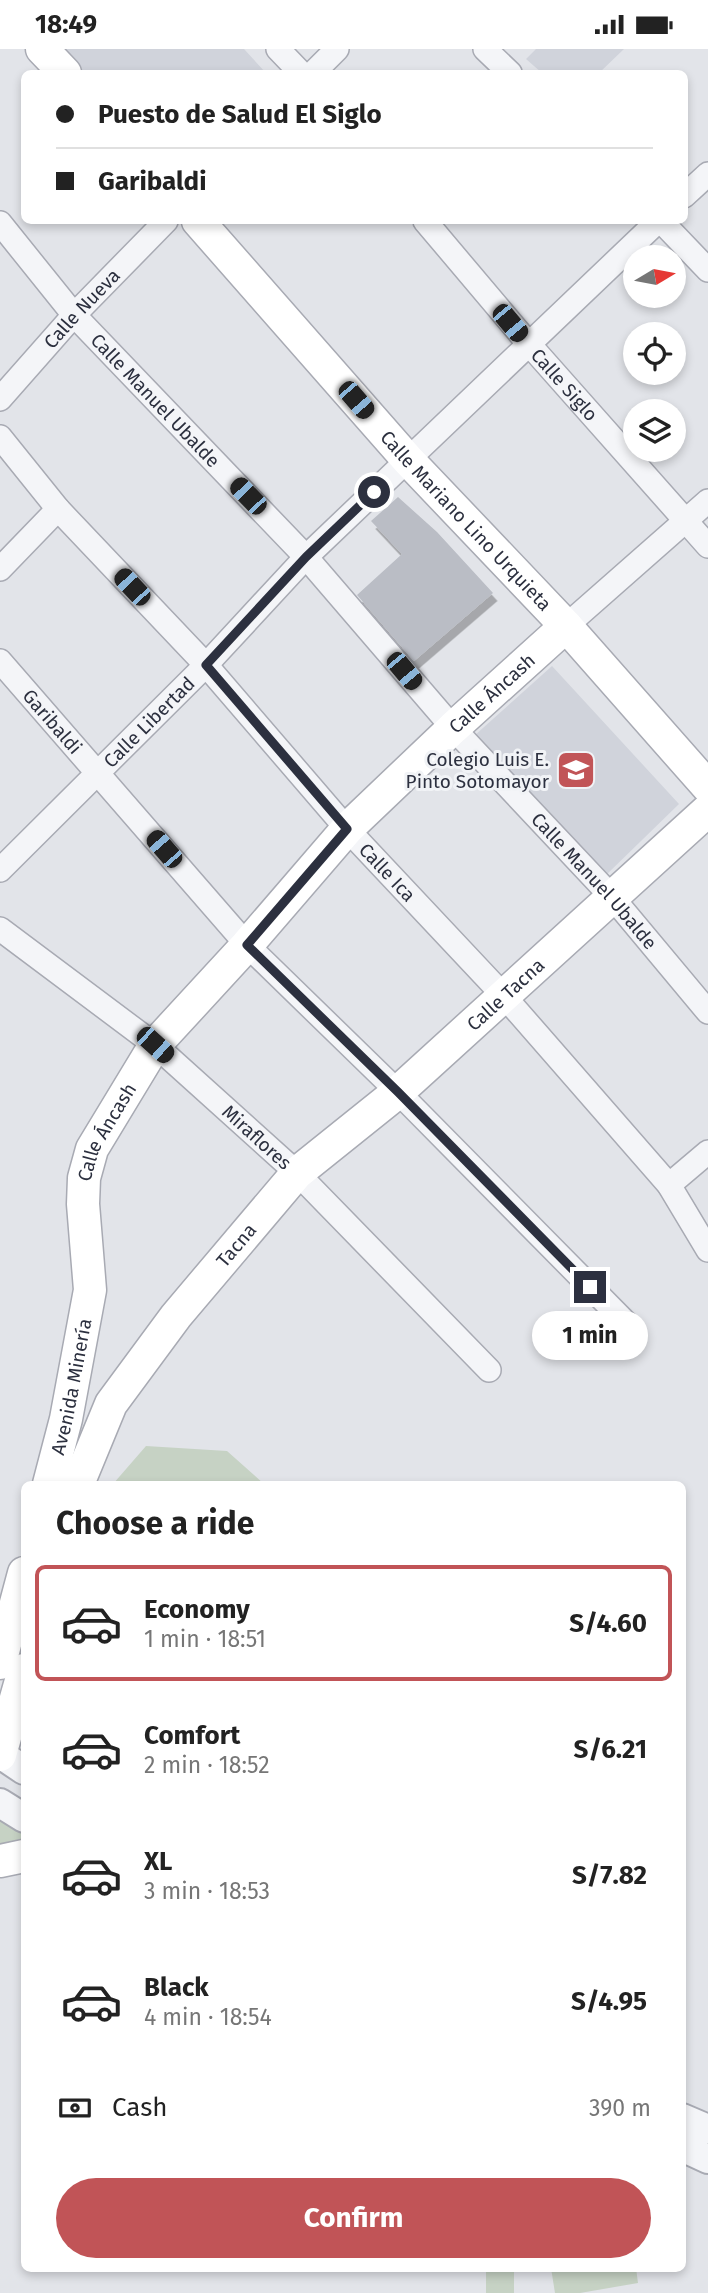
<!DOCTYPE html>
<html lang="en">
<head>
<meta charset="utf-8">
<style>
  body { margin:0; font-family:"Fira Sans",sans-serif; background:#f2f2f2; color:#222; height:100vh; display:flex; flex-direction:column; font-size:26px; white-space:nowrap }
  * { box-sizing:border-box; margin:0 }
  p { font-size:23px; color:#767676 }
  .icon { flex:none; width:38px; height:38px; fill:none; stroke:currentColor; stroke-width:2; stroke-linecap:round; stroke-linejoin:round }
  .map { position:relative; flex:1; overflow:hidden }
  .details { position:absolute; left:21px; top:1432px; width:665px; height:791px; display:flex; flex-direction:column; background:#fff; border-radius:10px; box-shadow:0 4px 10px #0003 }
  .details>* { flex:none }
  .top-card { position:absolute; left:21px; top:21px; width:667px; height:154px; border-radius:10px; box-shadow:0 4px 10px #0003; display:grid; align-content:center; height:154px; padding:0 35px; background:#fff }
  .needle { width:46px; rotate:80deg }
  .tools { position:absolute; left:623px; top:196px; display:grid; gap:14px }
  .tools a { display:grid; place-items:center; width:63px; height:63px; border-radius:50%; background:#fff; box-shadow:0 4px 10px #0003; font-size:35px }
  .end { position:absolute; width:32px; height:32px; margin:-16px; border:9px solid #2c303f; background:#fff; box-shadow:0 0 0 4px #fff }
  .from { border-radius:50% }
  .bubble { position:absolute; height:49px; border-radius:24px; background:#fff; box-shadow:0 4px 10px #0003; font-size:23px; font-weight:700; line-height:49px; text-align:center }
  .car { position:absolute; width:21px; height:42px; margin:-21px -10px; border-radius:9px; box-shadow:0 0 5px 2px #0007; background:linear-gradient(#222 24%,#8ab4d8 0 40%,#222 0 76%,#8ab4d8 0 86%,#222 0) }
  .top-card b { display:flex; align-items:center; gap:24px; height:66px; font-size:26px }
  .top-card b+b { border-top:2px solid #e0e0e0 }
  .top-card i { width:18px; height:18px; background:#222 }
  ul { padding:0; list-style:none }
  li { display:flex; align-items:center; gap:21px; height:116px; margin:0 14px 10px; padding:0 21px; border:4px solid transparent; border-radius:10px }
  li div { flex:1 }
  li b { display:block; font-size:26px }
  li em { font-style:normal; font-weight:700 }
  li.selected { border-color:#c15457 }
  li>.icon { width:63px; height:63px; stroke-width:1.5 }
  h2 { padding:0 35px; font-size:32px; line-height:84px }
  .pay { display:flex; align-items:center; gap:18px; height:77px; padding:0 35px; font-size:26px }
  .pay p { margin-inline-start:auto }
  .primary-button { display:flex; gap:14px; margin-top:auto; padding:14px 35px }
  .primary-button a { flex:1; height:80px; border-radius:42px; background:#c15457; color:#fff; font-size:28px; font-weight:700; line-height:80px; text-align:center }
  .status { display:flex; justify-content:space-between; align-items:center; height:49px; padding:0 35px; background:#fff; direction:ltr }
  .status svg { height:19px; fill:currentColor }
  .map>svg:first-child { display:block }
  .built { fill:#d0d3db }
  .green { fill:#c6d2c4 }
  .building { fill:#babdc5; filter:url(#shadow) }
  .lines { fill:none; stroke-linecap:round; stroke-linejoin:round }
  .minor-casing { stroke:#a8aab3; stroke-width:26 }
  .tertiary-casing { stroke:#a8aab3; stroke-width:32 }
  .secondary-casing { stroke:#a8aab3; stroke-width:35 }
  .minor { stroke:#f4f5f8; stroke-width:23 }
  .tertiary { stroke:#f4f5f8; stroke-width:28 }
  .secondary { stroke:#fff; stroke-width:32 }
  .route { stroke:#2c303f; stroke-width:9 }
  .labels { text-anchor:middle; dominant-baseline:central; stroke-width:6; stroke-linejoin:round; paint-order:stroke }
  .street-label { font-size:19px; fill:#2c303f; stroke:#f1f3f6 }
  .poi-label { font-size:19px; fill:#2c303f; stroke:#f1f3f6; text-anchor:end }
</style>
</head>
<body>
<div class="status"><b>18:49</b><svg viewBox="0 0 49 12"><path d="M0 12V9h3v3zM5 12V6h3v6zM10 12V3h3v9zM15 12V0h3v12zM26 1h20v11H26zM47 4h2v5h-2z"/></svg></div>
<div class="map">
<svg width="708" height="2244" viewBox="0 0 708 2244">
  <defs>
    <filter id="shadow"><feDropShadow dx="4.5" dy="8" stdDeviation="0" flood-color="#0004"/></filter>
  </defs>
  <rect width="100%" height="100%" fill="#e2e4e9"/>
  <path class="built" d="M 46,0 L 244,0 L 266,24 L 69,24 Z
    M 536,0 L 624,0 L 599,24 L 542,24 L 526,10 Z
    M 552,617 L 679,755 L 603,829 L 474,687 Z"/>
  <path class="green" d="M 146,1397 L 227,1402 L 264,1435 L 113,1435 Z
    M 0,1768 L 24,1786 L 24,1796 L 0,1802 Z
    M 486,2219 L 514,2219 L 514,2244 L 486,2244 Z
    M 551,2219 L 636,2219 L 638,2234 L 580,2244 L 555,2244 Z"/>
  <path class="building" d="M 398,448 L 437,483 L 493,544 L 414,612 L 357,546 L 402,505 L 371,472 Z"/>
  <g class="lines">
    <g class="minor-casing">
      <g id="minor">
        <path d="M 278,0 L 301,24"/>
        <path d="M 485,0 L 510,24"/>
        <path d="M 313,24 L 337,0"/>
        <path d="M 684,147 L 708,125"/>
        <path id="s1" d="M 425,172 L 528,294 L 708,497"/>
        <path d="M 661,172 L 708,221"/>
        <path id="s2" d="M 0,174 L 74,266 L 306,508 L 453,679 L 612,848 L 708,963"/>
        <path id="s3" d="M 0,350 L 74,266 L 166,172"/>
        <path id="s4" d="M 0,388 L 58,460 L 206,616 L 347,780 L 504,947 L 669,1136 L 708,1201"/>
        <path d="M 0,520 L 58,460"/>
        <path d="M 566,577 L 708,452"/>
        <path id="s5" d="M 0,612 L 247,896 L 398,1043 L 629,1277"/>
        <path id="s6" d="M 0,821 L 206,616 L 306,508 L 658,172"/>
        <path id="s7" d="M 0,880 L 155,996 L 297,1124 L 489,1321"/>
        <path d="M 669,1136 L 708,1103"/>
      </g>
    </g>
    <g class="tertiary-casing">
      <path id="tertiary" d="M 0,1705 L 24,1721
        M 0,1754 L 24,1769
        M 682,2069 L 708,2080
        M 682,2098 L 708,2110"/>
    </g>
    <g class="secondary-casing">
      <g id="secondary">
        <path d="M 42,0 L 65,24"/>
        <path id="s8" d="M 198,172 L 408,411 L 566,577 L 708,738"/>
        <path id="s9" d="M 49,1435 L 66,1370 L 90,1241 L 83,1155 L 84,1129 L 92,1100 L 155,996 L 247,896 L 347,780 L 453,679 L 566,577"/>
        <path id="s10" d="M 78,1435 L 111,1355 L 176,1267 L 297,1124 L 398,1043 L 708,761"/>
        <path d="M 0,1614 L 24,1524"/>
        <path d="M 0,1706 L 24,1621"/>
        <path d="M 0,1812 L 24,1807"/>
      </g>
    </g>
    <use href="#minor" class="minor"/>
    <use href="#tertiary" class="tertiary"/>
    <use href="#secondary" class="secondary"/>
  </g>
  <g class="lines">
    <path class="route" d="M 374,443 L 306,508 L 206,616 L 347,780 L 247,896 L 398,1043 L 590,1238"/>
  </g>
  <defs>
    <g id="school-square" transform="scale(2.0125)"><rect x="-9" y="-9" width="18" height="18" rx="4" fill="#c15457" stroke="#f1f3f6"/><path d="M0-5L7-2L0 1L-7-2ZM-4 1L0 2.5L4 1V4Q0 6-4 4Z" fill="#fff"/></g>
  </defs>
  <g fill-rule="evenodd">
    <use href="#school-square" x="576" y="721"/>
  </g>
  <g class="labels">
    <g class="street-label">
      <text stroke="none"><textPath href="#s3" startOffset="122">Calle Nueva</textPath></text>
      <text stroke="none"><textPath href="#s1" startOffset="215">Calle Siglo</textPath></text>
      <text stroke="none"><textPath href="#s2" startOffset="236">Calle Manuel Ubalde</textPath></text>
      <text stroke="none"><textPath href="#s8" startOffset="402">Calle Mariano Lino Urquieta</textPath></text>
      <text stroke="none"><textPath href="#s9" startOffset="950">Calle Áncash</textPath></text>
      <text stroke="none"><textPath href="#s5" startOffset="80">Garibaldi</textPath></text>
      <text stroke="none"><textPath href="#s6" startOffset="210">Calle Libertad</textPath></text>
      <text stroke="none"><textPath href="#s4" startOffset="583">Calle Ica</textPath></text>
      <text stroke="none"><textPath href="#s2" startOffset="887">Calle Manuel Ubalde</textPath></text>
      <text stroke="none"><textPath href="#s10" startOffset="658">Calle Tacna</textPath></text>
      <text stroke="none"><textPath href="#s9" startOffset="362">Calle Áncash</textPath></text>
      <text stroke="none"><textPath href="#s7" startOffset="331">Miraflores</textPath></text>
      <text stroke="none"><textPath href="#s10" startOffset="289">Tacna</textPath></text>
      <text stroke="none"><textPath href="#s9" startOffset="100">Avenida Minería</textPath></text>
    </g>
    <g class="poi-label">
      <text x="549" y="710">Colegio Luis E.<tspan x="549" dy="22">Pinto Sotomayor</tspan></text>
    </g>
  </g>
</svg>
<div class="tools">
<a><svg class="needle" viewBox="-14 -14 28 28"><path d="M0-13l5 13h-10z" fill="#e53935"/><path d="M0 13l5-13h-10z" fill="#767676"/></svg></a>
<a><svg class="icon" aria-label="locate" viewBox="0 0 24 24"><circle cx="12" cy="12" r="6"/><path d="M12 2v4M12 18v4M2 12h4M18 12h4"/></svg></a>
<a><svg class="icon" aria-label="layers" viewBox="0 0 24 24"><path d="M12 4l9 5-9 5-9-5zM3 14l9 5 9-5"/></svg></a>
</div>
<i class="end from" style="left:374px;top:443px"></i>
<i class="end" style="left:590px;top:1238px"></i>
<div class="bubble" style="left:532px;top:1262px;width:116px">1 min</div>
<i class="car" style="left:510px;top:274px;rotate:140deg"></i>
<i class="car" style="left:356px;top:351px;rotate:139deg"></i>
<i class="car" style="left:248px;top:447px;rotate:316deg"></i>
<i class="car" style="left:132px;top:538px;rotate:317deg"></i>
<i class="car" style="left:404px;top:622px;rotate:140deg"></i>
<i class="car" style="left:164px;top:800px;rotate:319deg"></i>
<i class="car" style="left:155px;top:996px;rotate:132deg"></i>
<div class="top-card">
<b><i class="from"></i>Puesto de Salud El Siglo</b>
<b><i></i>Garibaldi</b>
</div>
<section class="details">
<h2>Choose a ride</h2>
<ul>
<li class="selected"><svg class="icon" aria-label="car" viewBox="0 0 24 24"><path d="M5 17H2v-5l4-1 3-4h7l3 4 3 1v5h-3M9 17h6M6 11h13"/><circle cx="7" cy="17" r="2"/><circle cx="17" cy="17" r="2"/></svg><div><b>Economy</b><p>1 min · 18:51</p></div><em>S/4.60</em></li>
<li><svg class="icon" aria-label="car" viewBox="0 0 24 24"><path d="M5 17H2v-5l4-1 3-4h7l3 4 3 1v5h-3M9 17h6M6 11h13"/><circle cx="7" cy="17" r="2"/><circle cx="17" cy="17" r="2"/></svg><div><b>Comfort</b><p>2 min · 18:52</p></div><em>S/6.21</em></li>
<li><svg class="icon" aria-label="car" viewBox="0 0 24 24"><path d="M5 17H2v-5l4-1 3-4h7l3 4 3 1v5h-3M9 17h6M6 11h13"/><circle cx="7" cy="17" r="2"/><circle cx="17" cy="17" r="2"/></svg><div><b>XL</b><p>3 min · 18:53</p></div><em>S/7.82</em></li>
<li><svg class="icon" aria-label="car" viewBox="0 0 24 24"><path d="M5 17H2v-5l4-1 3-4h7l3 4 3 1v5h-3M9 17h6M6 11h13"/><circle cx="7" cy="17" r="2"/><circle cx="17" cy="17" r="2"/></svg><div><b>Black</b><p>4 min · 18:54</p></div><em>S/4.95</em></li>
</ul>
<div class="pay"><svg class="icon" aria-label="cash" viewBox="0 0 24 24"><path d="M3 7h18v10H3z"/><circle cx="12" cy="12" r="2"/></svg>Cash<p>390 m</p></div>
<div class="primary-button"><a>Confirm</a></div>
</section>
</div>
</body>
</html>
